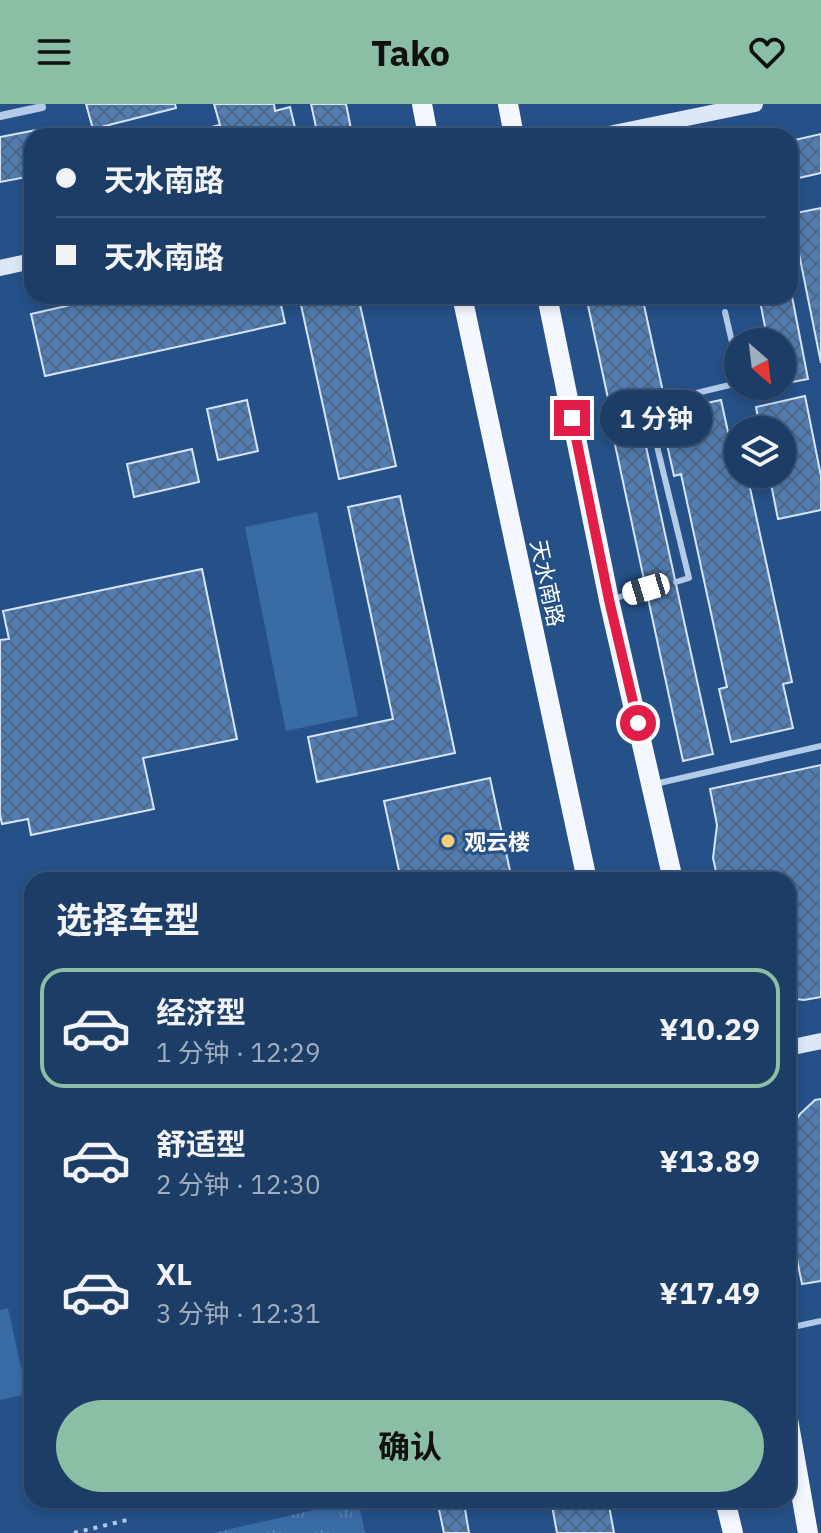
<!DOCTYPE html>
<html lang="zh">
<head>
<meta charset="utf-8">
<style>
  body { margin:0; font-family:"IBM Plex Sans","Noto Sans SC",sans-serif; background:#25446c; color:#f1f3f6; height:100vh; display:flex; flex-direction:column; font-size:30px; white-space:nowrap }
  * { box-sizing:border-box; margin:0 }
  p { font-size:26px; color:#a0aebf }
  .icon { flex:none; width:44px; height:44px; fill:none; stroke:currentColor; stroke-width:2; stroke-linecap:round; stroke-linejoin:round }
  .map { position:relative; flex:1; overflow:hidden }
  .sheet { position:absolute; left:24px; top:768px; width:772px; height:636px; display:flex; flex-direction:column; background:#1c3d66; border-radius:24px; box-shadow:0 4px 12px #0003,0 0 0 2px #3a567a }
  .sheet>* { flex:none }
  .guide { position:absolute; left:24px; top:24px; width:774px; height:176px; border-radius:24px; box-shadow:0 4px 12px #0003,0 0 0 2px #3a567a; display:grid; align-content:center; height:176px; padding:0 32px; background:#1c3d66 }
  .needle { width:52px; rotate:152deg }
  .fabs { position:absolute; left:724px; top:224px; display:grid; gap:16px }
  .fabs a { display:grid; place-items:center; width:72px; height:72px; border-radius:50%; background:#1c3d66; box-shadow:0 4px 12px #0003,0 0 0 2px #3a567a; font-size:40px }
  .end { position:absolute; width:36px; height:36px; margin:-18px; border:10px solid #e11d48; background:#fff; box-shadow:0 0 0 4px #fff }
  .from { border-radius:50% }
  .bubble { position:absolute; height:56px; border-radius:28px; background:#1c3d66; box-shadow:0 4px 12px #0003,0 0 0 2px #3a567a; font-size:26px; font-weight:700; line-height:56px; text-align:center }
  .car { position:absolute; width:24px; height:48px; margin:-24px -12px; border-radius:10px; box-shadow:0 0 6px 2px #0007; background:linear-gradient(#fff 24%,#345 0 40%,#fff 0 76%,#345 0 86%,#fff 0) }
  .guide b { display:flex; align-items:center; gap:28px; height:76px; font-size:30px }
  .guide b+b { border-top:2px solid #3a567a }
  .guide i { width:20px; height:20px; background:#f1f3f6 }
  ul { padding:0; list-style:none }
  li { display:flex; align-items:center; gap:24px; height:120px; margin:0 16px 12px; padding:0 16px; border:4px solid transparent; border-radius:24px }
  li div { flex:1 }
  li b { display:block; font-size:30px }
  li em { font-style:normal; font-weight:700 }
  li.on { border-color:#8abfa5 }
  li>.icon { width:72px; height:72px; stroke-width:1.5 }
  h2 { padding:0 32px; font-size:36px; line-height:96px }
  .cta { display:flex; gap:16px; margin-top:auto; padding:16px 32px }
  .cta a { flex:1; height:92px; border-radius:48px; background:#8abfa5; color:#111; font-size:32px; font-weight:700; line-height:92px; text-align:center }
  header { display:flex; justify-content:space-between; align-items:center; height:104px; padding:0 32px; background:#8abfa5; color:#111; font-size:36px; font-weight:700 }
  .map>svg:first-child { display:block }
  .grass { fill:url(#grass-tufts) }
  .green { fill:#396ba5 }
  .building { fill:url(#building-cross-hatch); stroke:#d5e5f7; stroke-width:2 }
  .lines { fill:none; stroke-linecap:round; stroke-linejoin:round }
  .path { stroke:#b1cbe9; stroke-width:4; stroke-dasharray:4 6; stroke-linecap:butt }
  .lane { stroke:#b1cbe9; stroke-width:6 }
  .street { stroke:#b1cbe9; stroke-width:8 }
  .secondary { stroke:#dce8f8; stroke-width:16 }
  .primary { stroke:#f4f8fe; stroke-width:20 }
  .route { stroke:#e11d48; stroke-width:10 }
  .poi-dot { fill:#f3ce75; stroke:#255188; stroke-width:3 }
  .labels { text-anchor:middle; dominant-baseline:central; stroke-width:6; stroke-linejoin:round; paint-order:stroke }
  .street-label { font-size:22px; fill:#fff; stroke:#255188 }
  .poi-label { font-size:22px; font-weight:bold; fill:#fff; stroke:#255188; text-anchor:start }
</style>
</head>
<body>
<header><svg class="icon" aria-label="menu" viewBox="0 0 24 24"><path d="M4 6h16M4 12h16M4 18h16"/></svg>Tako<svg class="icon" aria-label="heart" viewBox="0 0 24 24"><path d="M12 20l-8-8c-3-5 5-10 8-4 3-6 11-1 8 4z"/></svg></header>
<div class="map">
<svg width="821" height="1429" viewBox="0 0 821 1429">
  <defs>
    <pattern id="grass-tufts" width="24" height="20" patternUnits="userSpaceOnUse" patternTransform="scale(2)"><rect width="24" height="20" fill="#396ba5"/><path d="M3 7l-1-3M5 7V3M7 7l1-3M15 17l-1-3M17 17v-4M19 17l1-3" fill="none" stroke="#5781b2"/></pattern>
    <pattern id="building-cross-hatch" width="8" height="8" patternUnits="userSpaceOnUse" patternTransform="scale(2)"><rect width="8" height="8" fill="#517db2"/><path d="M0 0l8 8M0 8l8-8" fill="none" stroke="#4f6784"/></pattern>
  </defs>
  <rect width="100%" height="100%" fill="#255188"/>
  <path class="grass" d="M 358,1396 L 365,1429 L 213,1429 Z"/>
  <path class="green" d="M 317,408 L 358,612 L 286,627 L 245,423 Z
    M 8,1204 L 27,1290 L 0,1296 L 0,1206 Z"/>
  <path class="building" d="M 86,0 L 175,0 L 176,4 L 93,25 Z
    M 214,0 L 274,0 L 275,7 L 290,3 L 297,32 L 209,32 L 207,24 L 220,21 Z
    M 311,0 L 346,0 L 352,30 L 341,32 L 318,32 Z
    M 42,25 L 43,32 L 32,32 L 32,72 L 0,78 L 0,33 Z
    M 821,30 L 821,69 L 790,76 L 790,37 Z
    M 821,104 L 821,259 L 791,110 Z
    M 790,182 L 808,275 L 782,280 L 782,238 L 768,238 L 759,192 L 790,192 Z
    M 110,192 L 279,192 L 285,219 L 45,272 L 31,210 Z
    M 299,192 L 358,192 L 396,362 L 339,375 Z
    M 586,192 L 642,192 L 663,288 L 609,299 Z
    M 805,292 L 821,372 L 821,406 L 778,415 L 769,370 L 782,370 L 782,326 L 760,326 L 756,303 Z
    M 247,296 L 258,347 L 218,356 L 207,305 Z
    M 721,296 L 732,346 L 738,344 L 738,370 L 747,370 L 792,578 L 783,580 L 793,624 L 731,638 L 719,585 L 727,583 L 681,370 L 674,372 L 660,309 Z
    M 640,315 L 713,650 L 683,657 L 611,322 Z
    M 192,345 L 199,378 L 134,393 L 127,360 Z
    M 400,392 L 455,649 L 317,678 L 308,633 L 393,615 L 348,403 Z
    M 202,465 L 237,635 L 143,654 L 154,705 L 31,731 L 28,715 L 2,720 L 0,711 L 0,536 L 9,535 L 3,507 Z
    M 821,661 L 821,893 L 804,896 L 788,894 L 788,776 L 718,776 L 713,754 L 717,721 L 710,685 Z
    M 490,674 L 512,776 L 401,776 L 384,697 Z
    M 821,995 L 821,1177 L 802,1180 L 788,1112 L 788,1029 L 800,1010 L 815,996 Z
    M 437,1396 L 474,1396 L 471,1396 L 465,1405 L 469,1429 L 444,1429 Z
    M 551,1396 L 608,1396 L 614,1429 L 557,1429 Z"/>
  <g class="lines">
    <path class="path" d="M 74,1429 L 127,1416"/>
    <path class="lane" d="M 725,208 L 738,264
      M 676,478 L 689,474 L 647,301 L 738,279
      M 613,495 L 646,485
      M 655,680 L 821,642
      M 788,1224 L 821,1217"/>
    <path class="street" d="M 0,12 L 42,3 L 41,0"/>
    <path class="secondary" d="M 599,32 L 755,0
      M 0,164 L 32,157
      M 788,944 L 821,937"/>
    <path class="primary" d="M 422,0 L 428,32
      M 508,0 L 514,32
      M 462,192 L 587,776
      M 547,192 L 609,496 L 673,776
      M 788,1315 L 808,1429
      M 725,1396 L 733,1429"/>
  </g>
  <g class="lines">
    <path class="route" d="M 572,314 L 609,496 L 638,619"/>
  </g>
  <circle class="poi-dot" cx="448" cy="737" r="8"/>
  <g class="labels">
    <g class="street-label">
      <text transform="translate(548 479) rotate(78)">天水南路</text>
    </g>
    <g class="poi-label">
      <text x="464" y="737">观云楼</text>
    </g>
  </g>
</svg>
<div class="fabs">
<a><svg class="needle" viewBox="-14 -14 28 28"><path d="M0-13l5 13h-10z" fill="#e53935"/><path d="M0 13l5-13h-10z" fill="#a0aebf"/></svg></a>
<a><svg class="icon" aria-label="layers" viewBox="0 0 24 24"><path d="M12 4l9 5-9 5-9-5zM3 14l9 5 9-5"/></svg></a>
</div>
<i class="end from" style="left:638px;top:619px"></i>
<i class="end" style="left:572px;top:314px"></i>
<div class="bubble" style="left:600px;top:286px;width:112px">1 分钟</div>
<i class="car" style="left:646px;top:485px;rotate:253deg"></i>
<div class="guide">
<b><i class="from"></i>天水南路</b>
<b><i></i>天水南路</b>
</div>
<section class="sheet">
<h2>选择车型</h2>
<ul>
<li class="on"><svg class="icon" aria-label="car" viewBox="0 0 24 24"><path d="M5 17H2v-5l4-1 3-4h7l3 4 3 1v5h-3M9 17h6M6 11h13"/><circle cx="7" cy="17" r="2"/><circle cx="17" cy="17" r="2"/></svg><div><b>经济型</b><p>1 分钟 · 12:29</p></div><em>¥10.29</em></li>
<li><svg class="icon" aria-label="car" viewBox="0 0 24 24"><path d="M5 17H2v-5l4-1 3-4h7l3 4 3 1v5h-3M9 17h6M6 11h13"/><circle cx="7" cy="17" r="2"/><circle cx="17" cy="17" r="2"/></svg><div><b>舒适型</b><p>2 分钟 · 12:30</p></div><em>¥13.89</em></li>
<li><svg class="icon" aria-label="car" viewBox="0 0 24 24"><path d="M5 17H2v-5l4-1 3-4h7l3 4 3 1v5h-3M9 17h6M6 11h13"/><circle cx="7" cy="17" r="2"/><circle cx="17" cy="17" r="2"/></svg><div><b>XL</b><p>3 分钟 · 12:31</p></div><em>¥17.49</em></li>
</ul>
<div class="cta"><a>确认</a></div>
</section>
</div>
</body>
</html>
